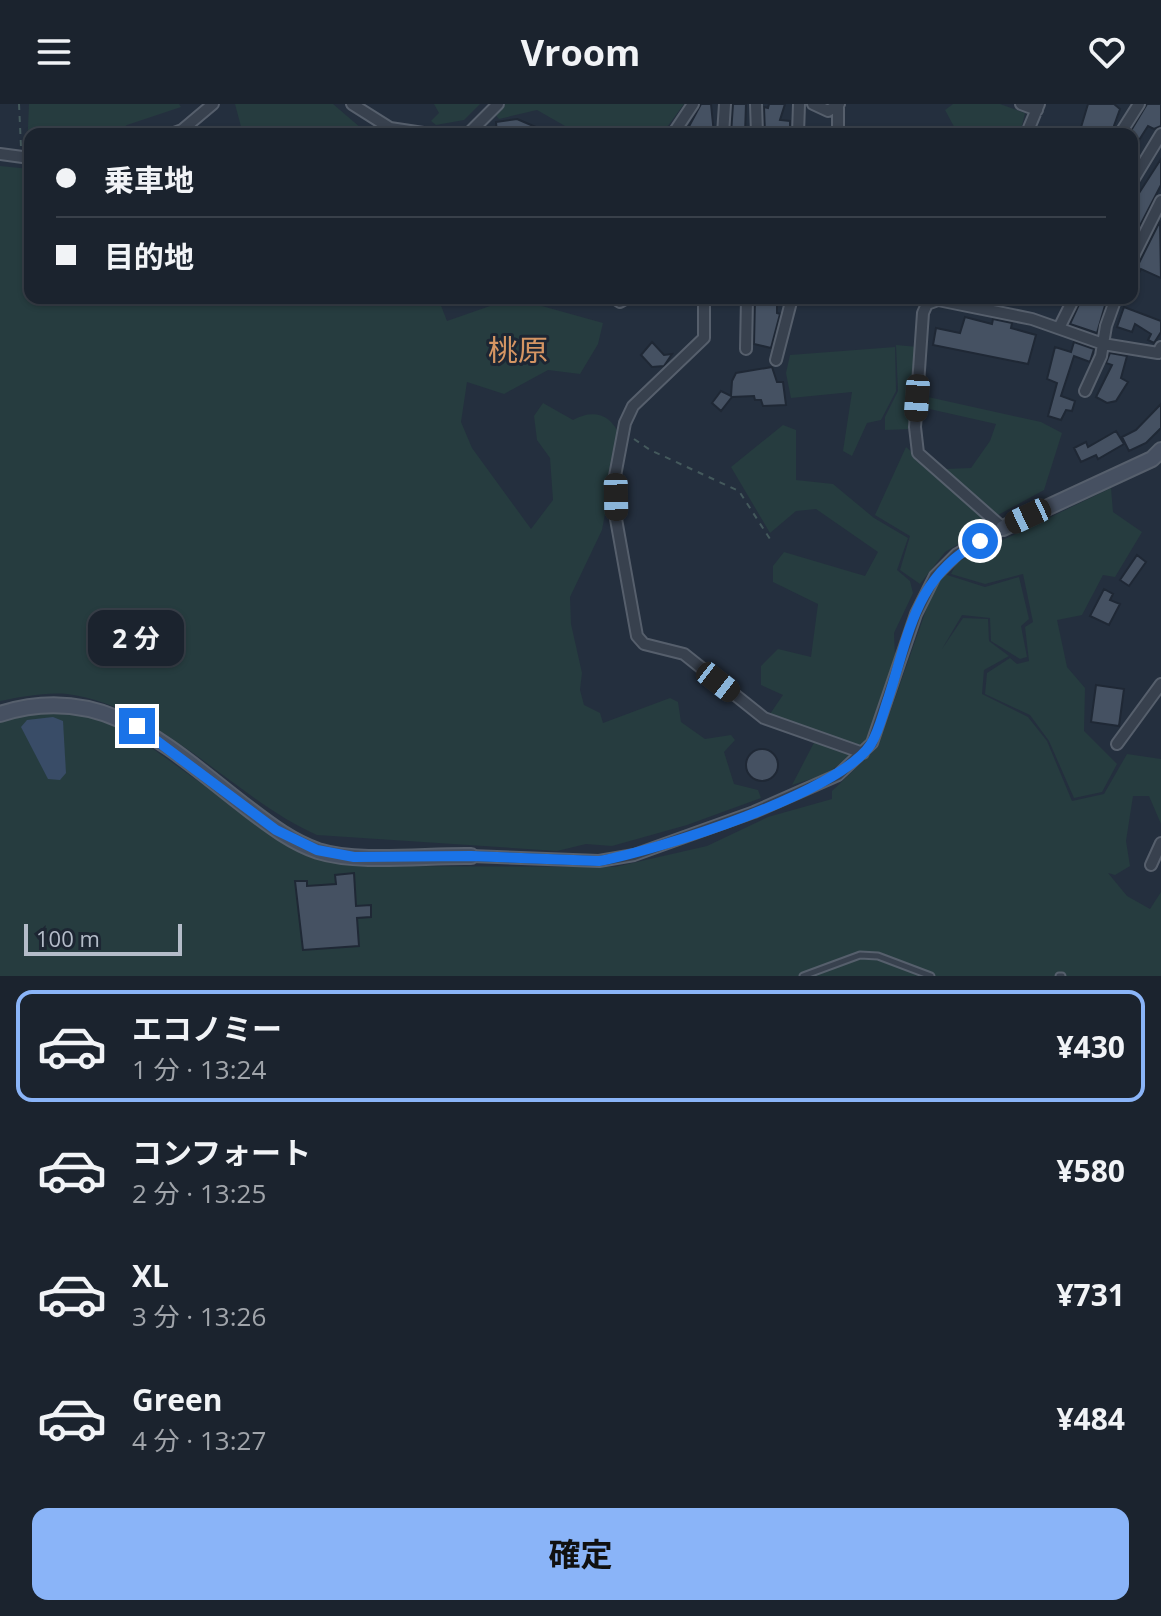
<!DOCTYPE html>
<html lang="ja">
<head>
<meta charset="utf-8">
<style>
  body { margin:0; font-family:"Open Sans","Noto Sans JP",sans-serif; background:#282f3a; color:#f1f3f6; height:100vh; display:flex; flex-direction:column; font-size:30px; white-space:nowrap }
  * { box-sizing:border-box; margin:0 }
  p { font-size:26px; color:#a0a4aa }
  .icon { flex:none; width:44px; height:44px; fill:none; stroke:currentColor; stroke-width:2; stroke-linecap:round; stroke-linejoin:round }
  .map { position:relative; height:872px; overflow:hidden }
  .panel { display:flex; flex-direction:column; background:#1b232e; flex:1 }
  .panel>* { flex:none }
  .banner { position:absolute; left:24px; top:24px; width:1114px; height:176px; border-radius:16px; box-shadow:0 2px 6px #0004,0 0 0 2px #39404a; display:grid; align-content:center; height:176px; padding:0 32px; background:#1b232e }
  .scale { position:absolute; left:24px; bottom:20px; width:158px; box-sizing:border-box; padding-left:8px; border:4px solid #b4bcc9; border-top:0; font-size:22px; line-height:28px; white-space:nowrap; color:#b4bcc9; -webkit-text-stroke:6px #1d2633; paint-order:stroke }
  .end { position:absolute; width:36px; height:36px; margin:-18px; border:10px solid #1a73e8; background:#fff; box-shadow:0 0 0 4px #fff }
  .from { border-radius:50% }
  .bubble { position:absolute; height:56px; border-radius:16px; background:#1b232e; box-shadow:0 2px 6px #0004,0 0 0 2px #39404a; font-size:26px; font-weight:700; line-height:56px; text-align:center }
  .car { position:absolute; width:24px; height:48px; margin:-24px -12px; border-radius:10px; box-shadow:0 0 6px 2px #0007; background:linear-gradient(#222 24%,#8ab4d8 0 40%,#222 0 76%,#8ab4d8 0 86%,#222 0) }
  .banner b { display:flex; align-items:center; gap:28px; height:76px; font-size:30px }
  .banner b+b { border-top:2px solid #39404a }
  .banner i { width:20px; height:20px; background:#f1f3f6 }
  ul { padding:14px 0 0; list-style:none }
  li { display:flex; align-items:center; gap:24px; height:112px; margin:0 16px 12px; padding:0 16px; border:4px solid transparent; border-radius:16px }
  li div { flex:1 }
  li b { display:block; font-size:30px }
  li em { font-style:normal; font-weight:700 }
  li.current { border-color:#8ab4f8 }
  li>.icon { width:72px; height:72px; stroke-width:1.5 }
  .primary-button { display:flex; gap:16px; margin-top:auto; padding:16px 32px }
  .primary-button a { flex:1; height:92px; border-radius:16px; background:#8ab4f8; color:#111; font-size:32px; font-weight:700; line-height:92px; text-align:center }
  header { display:flex; justify-content:space-between; align-items:center; height:104px; padding:0 32px; background:#1b232e; font-size:36px; font-weight:700 }
  .map>svg:first-child { display:block }
  .green { fill:#263c3f }
  .water { fill:#394c67 }
  .building { fill:#455162; stroke:#1f2835; stroke-width:2 }
  .lines { fill:none; stroke-linecap:round; stroke-linejoin:round }
  .lane-casing { stroke:#565f6c; stroke-width:9 }
  .street-casing { stroke:#565f6c; stroke-width:14 }
  .secondary-casing { stroke:#565f6c; stroke-width:18 }
  .path { stroke:#44595c; stroke-width:2; stroke-dasharray:6 6; stroke-linecap:butt }
  .lane { stroke:#38414e; stroke-width:5 }
  .street { stroke:#38414e; stroke-width:10 }
  .secondary { stroke:#465061; stroke-width:14 }
  .route { stroke:#1a73e8; stroke-width:10 }
  .labels { text-anchor:middle; dominant-baseline:central; stroke-width:6; stroke-linejoin:round; paint-order:stroke }
  .quarter-label { font-size:30px; fill:#d59563; stroke:#1d2633 }
</style>
</head>
<body>
<header><svg class="icon" aria-label="menu" viewBox="0 0 24 24"><path d="M4 6h16M4 12h16M4 18h16"/></svg>Vroom<svg class="icon" aria-label="heart" viewBox="0 0 24 24"><path d="M12 20l-8-8c-3-5 5-10 8-4 3-6 11-1 8 4z"/></svg></header>
<div class="map">
<svg width="1161" height="872" viewBox="0 0 1161 872">
  <rect width="100%" height="100%" fill="#242f3e"/>
  <path class="green" d="M 29,0 L 179,0 L 181,3 L 127,21 L 114,30 L 30,30 L 30,46 L 27,46 Z
    M 235,0 L 333,0 L 368,30 L 243,30 Z
    M 434,0 L 480,0 L 464,16 L 436,21 L 431,17 L 439,9 Z
    M 505,0 L 684,0 L 662,30 L 579,30 L 537,6 L 499,15 L 495,10 Z
    M 953,0 L 1000,0 L 1025,9 L 1020,30 L 958,30 L 945,6 Z
    M 0,62 L 30,65 L 30,194 L 438,194 L 447,217 L 513,194 L 603,219 L 598,240 L 580,270 L 548,266 L 504,290 L 467,278 L 461,318 L 472,344 L 531,425 L 553,396 L 550,354 L 537,336 L 534,312 L 543,299 L 573,316 C 593,305 611,310 620,332 L 602,426 L 570,493 L 571,520 L 582,569 L 580,586 L 584,601 L 600,609 L 603,619 L 670,594 L 678,598 L 681,618 L 705,635 L 731,631 L 735,636 L 724,648 L 734,680 L 758,686 L 761,694 L 687,721 L 612,742 L 586,740 L 557,747 L 317,731 C 235,695 159,601 67,590 C 46,588 21,593 0,597 Z
    M 896,241 L 918,243 L 912,325 L 885,326 L 885,313 L 898,287 Z
    M 895,243 L 896,287 L 881,316 L 867,319 L 852,352 L 843,347 L 852,288 L 791,294 L 786,269 L 790,251 Z
    M 928,293 L 1041,318 L 1062,329 L 1044,386 L 998,411 L 945,365 L 971,364 L 990,337 L 996,320 L 925,304 Z
    M 783,321 L 796,326 L 796,376 L 833,380 L 874,414 L 908,434 L 897,466 L 910,477 L 913,489 L 894,529 L 895,552 L 865,639 L 827,670 L 792,681 L 819,629 L 770,610 L 783,591 L 761,581 L 761,562 L 778,545 L 811,553 L 818,500 L 773,478 L 773,462 L 784,448 L 865,472 L 878,448 L 816,405 L 796,407 L 770,429 L 731,363 Z
    M 906,343 L 992,420 L 945,448 L 920,480 L 900,466 L 910,432 L 875,411 Z
    M 1111,384 L 1113,408 L 1142,428 L 1115,473 L 1103,471 L 1082,511 L 1057,516 L 1067,563 L 1085,584 L 1084,627 L 1117,660 L 1102,688 L 1074,694 L 1049,637 L 1030,611 L 985,590 L 987,569 L 1010,554 L 1017,560 L 1029,557 L 1025,523 L 1033,518 L 1023,470 L 985,480 L 951,470 L 957,458 Z
    M 944,470 L 985,483 L 1019,473 L 1029,515 L 1021,522 L 1027,553 L 1020,555 L 991,537 L 990,514 L 962,511 L 942,545 L 963,514 L 988,515 L 989,537 L 1009,552 L 984,566 L 982,590 L 1028,613 L 1047,637 L 1072,697 L 1104,690 L 1127,650 L 1161,655 L 1161,720 L 1149,692 L 1133,692 L 1126,737 L 1130,762 L 1115,771 L 1108,769 L 1127,792 L 1150,805 L 1161,788 L 1161,872 L 0,872 L 0,617 L 41,608 L 86,610 L 121,622 L 296,747 L 358,762 L 615,763 L 707,742 L 768,713 L 832,695 L 832,687 L 878,643 L 932,489 Z"/>
  <path class="water" d="M 53,613 L 63,617 L 66,669 L 60,676 L 48,675 L 21,623 L 27,616 Z"/>
  <path class="building" d="M 701,0 L 711,0 L 714,30 L 686,28 Z
    M 733,0 L 746,0 L 745,30 L 731,30 Z
    M 769,0 L 785,0 L 780,16 L 790,17 L 790,26 L 779,24 L 779,30 L 765,30 L 764,3 L 768,4 Z
    M 1088,0 L 1114,0 L 1120,5 L 1111,30 L 1079,30 Z
    M 1147,0 L 1161,0 L 1161,22 L 1154,25 L 1148,22 L 1132,47 L 1132,30 L 1129,30 Z
    M 517,15 L 552,30 L 497,30 L 496,18 Z
    M 1161,55 L 1161,81 L 1132,137 L 1132,100 Z
    M 1160,117 L 1161,174 L 1141,165 L 1138,171 L 1132,169 L 1132,163 L 1139,159 Z
    M 777,194 L 777,209 L 780,210 L 771,244 L 754,240 L 755,195 Z
    M 1082,194 L 1097,194 L 1106,198 L 1097,229 L 1070,220 Z
    M 1124,203 L 1161,217 L 1161,228 L 1154,239 L 1148,236 L 1151,230 L 1135,220 L 1132,228 L 1117,223 Z
    M 965,213 L 992,220 L 993,215 L 1012,219 L 1011,224 L 1036,231 L 1028,260 L 933,241 L 936,224 L 960,229 Z
    M 652,238 L 664,251 L 672,250 L 664,262 L 652,263 L 641,251 Z
    M 1074,238 L 1094,245 L 1090,258 L 1074,252 L 1061,292 L 1075,297 L 1072,307 L 1066,306 L 1061,316 L 1048,312 L 1057,279 L 1047,275 L 1055,243 L 1071,248 Z
    M 1110,249 L 1127,252 L 1121,274 L 1128,278 L 1116,297 L 1107,299 L 1096,293 L 1112,261 L 1106,259 Z
    M 772,263 L 777,278 L 783,278 L 786,301 L 763,302 L 761,296 L 755,296 L 754,292 L 732,293 L 721,307 L 712,299 L 721,287 L 731,292 L 732,277 L 736,269 Z
    M 1161,300 L 1161,324 L 1146,339 L 1129,347 L 1122,333 L 1136,326 Z
    M 1116,327 L 1124,340 L 1098,355 L 1096,351 L 1081,358 L 1074,344 L 1086,338 L 1088,343 Z
    M 1137,451 L 1146,458 L 1129,482 L 1120,476 Z
    M 1104,485 L 1113,490 L 1110,496 L 1120,500 L 1109,521 L 1090,512 Z
    M 1096,581 L 1124,585 L 1119,622 L 1091,618 Z
    M746 661a16 16 0 1 1 32 0a16 16 0 1 1-32 0Z
    M 354,769 L 356,802 L 371,801 L 371,813 L 357,814 L 359,842 L 303,846 L 295,777 L 307,777 L 307,782 L 336,780 L 335,771 Z"/>
  <g class="lines">
    <g class="lane-casing">
      <path id="lane" d="M 803,872 L 860,851 L 878,852 L 931,872
        M 1059,872 L 1062,872"/>
    </g>
    <g class="street-casing">
      <path id="street" d="M 352,0 L 390,24 L 430,30
        M 756,0 L 757,30
        M 813,0 L 828,7 L 839,0
        M 1021,0 L 1037,6
        M 171,30 L 182,26 L 213,0
        M 464,30 L 468,30 L 498,0
        M 673,30 L 693,0
        M 723,30 L 725,0
        M 798,30 L 799,0
        M 838,30 L 838,1
        M 1030,30 L 1029,24 L 1039,0
        M 1120,30 L 1139,0
        M 0,50 L 30,54
        M 1132,78 L 1161,30
        M 1132,155 L 1161,97
        M 614,194 L 620,198 L 627,194
        M 704,194 L 704,234 L 633,302 L 625,319 L 615,372 L 616,415 L 637,532 L 644,540 L 684,550 L 764,614 L 863,649
        M 1060,222 L 1074,194
        M 746,245 L 747,194
        M 776,256 L 792,194
        M 1085,287 L 1101,252 L 1106,222 L 1116,194
        M 1117,640 L 1161,580
        M 471,752 L 599,757 L 634,751 L 754,708 L 838,671 L 872,639 L 916,510 L 935,472 L 957,450 L 1003,424 L 918,349 L 915,323 L 923,209 L 927,200 L 938,196 L 1032,215 L 1103,240 L 1158,249 L 1161,243
        M 1151,761 L 1161,739"/>
    </g>
    <g class="secondary-casing">
      <path id="secondary" d="M 1003,424 L 1152,355 L 1161,346
        M 0,610 C 107,576 172,647 250,706 C 271,722 292,738 318,747 C 359,760 426,751 471,752"/>
    </g>
    <path class="path" d="M 19,0 L 21,43
      M 634,335 L 650,346 L 739,387 L 770,435"/>
    <use href="#lane" class="lane"/>
    <use href="#street" class="street"/>
    <use href="#secondary" class="secondary"/>
  </g>
  <g class="lines">
    <path class="route" d="M 137,622 L 276,726 L 317,746 L 354,753 L 471,752 L 599,757 C 658,746 839,689 871,640 C 879,627 883,609 888,595 C 910,528 914,474 980,437"/>
  </g>
  <g class="labels">
    <g class="quarter-label">
      <text x="518" y="245">桃原</text>
    </g>
  </g>
</svg>
<div class="scale">100 m</div>
<i class="end from" style="left:980px;top:437px"></i>
<i class="end" style="left:137px;top:622px"></i>
<div class="bubble" style="left:88px;top:506px;width:96px">2 分</div>
<i class="car" style="left:917px;top:294px;rotate:184deg"></i>
<i class="car" style="left:616px;top:393px;rotate:179deg"></i>
<i class="car" style="left:1028px;top:412px;rotate:245deg"></i>
<i class="car" style="left:718px;top:578px;rotate:128deg"></i>
<div class="banner">
<b><i class="from"></i>乗車地</b>
<b><i></i>目的地</b>
</div>
</div>
<section class="panel">
<ul>
<li class="current"><svg class="icon" aria-label="car" viewBox="0 0 24 24"><path d="M5 17H2v-5l4-1 3-4h7l3 4 3 1v5h-3M9 17h6M6 11h13"/><circle cx="7" cy="17" r="2"/><circle cx="17" cy="17" r="2"/></svg><div><b>エコノミー</b><p>1 分 · 13:24</p></div><em>¥430</em></li>
<li><svg class="icon" aria-label="car" viewBox="0 0 24 24"><path d="M5 17H2v-5l4-1 3-4h7l3 4 3 1v5h-3M9 17h6M6 11h13"/><circle cx="7" cy="17" r="2"/><circle cx="17" cy="17" r="2"/></svg><div><b>コンフォート</b><p>2 分 · 13:25</p></div><em>¥580</em></li>
<li><svg class="icon" aria-label="car" viewBox="0 0 24 24"><path d="M5 17H2v-5l4-1 3-4h7l3 4 3 1v5h-3M9 17h6M6 11h13"/><circle cx="7" cy="17" r="2"/><circle cx="17" cy="17" r="2"/></svg><div><b>XL</b><p>3 分 · 13:26</p></div><em>¥731</em></li>
<li><svg class="icon" aria-label="car" viewBox="0 0 24 24"><path d="M5 17H2v-5l4-1 3-4h7l3 4 3 1v5h-3M9 17h6M6 11h13"/><circle cx="7" cy="17" r="2"/><circle cx="17" cy="17" r="2"/></svg><div><b>Green</b><p>4 分 · 13:27</p></div><em>¥484</em></li>
</ul>
<div class="primary-button"><a>確定</a></div>
</section>
</body>
</html>
